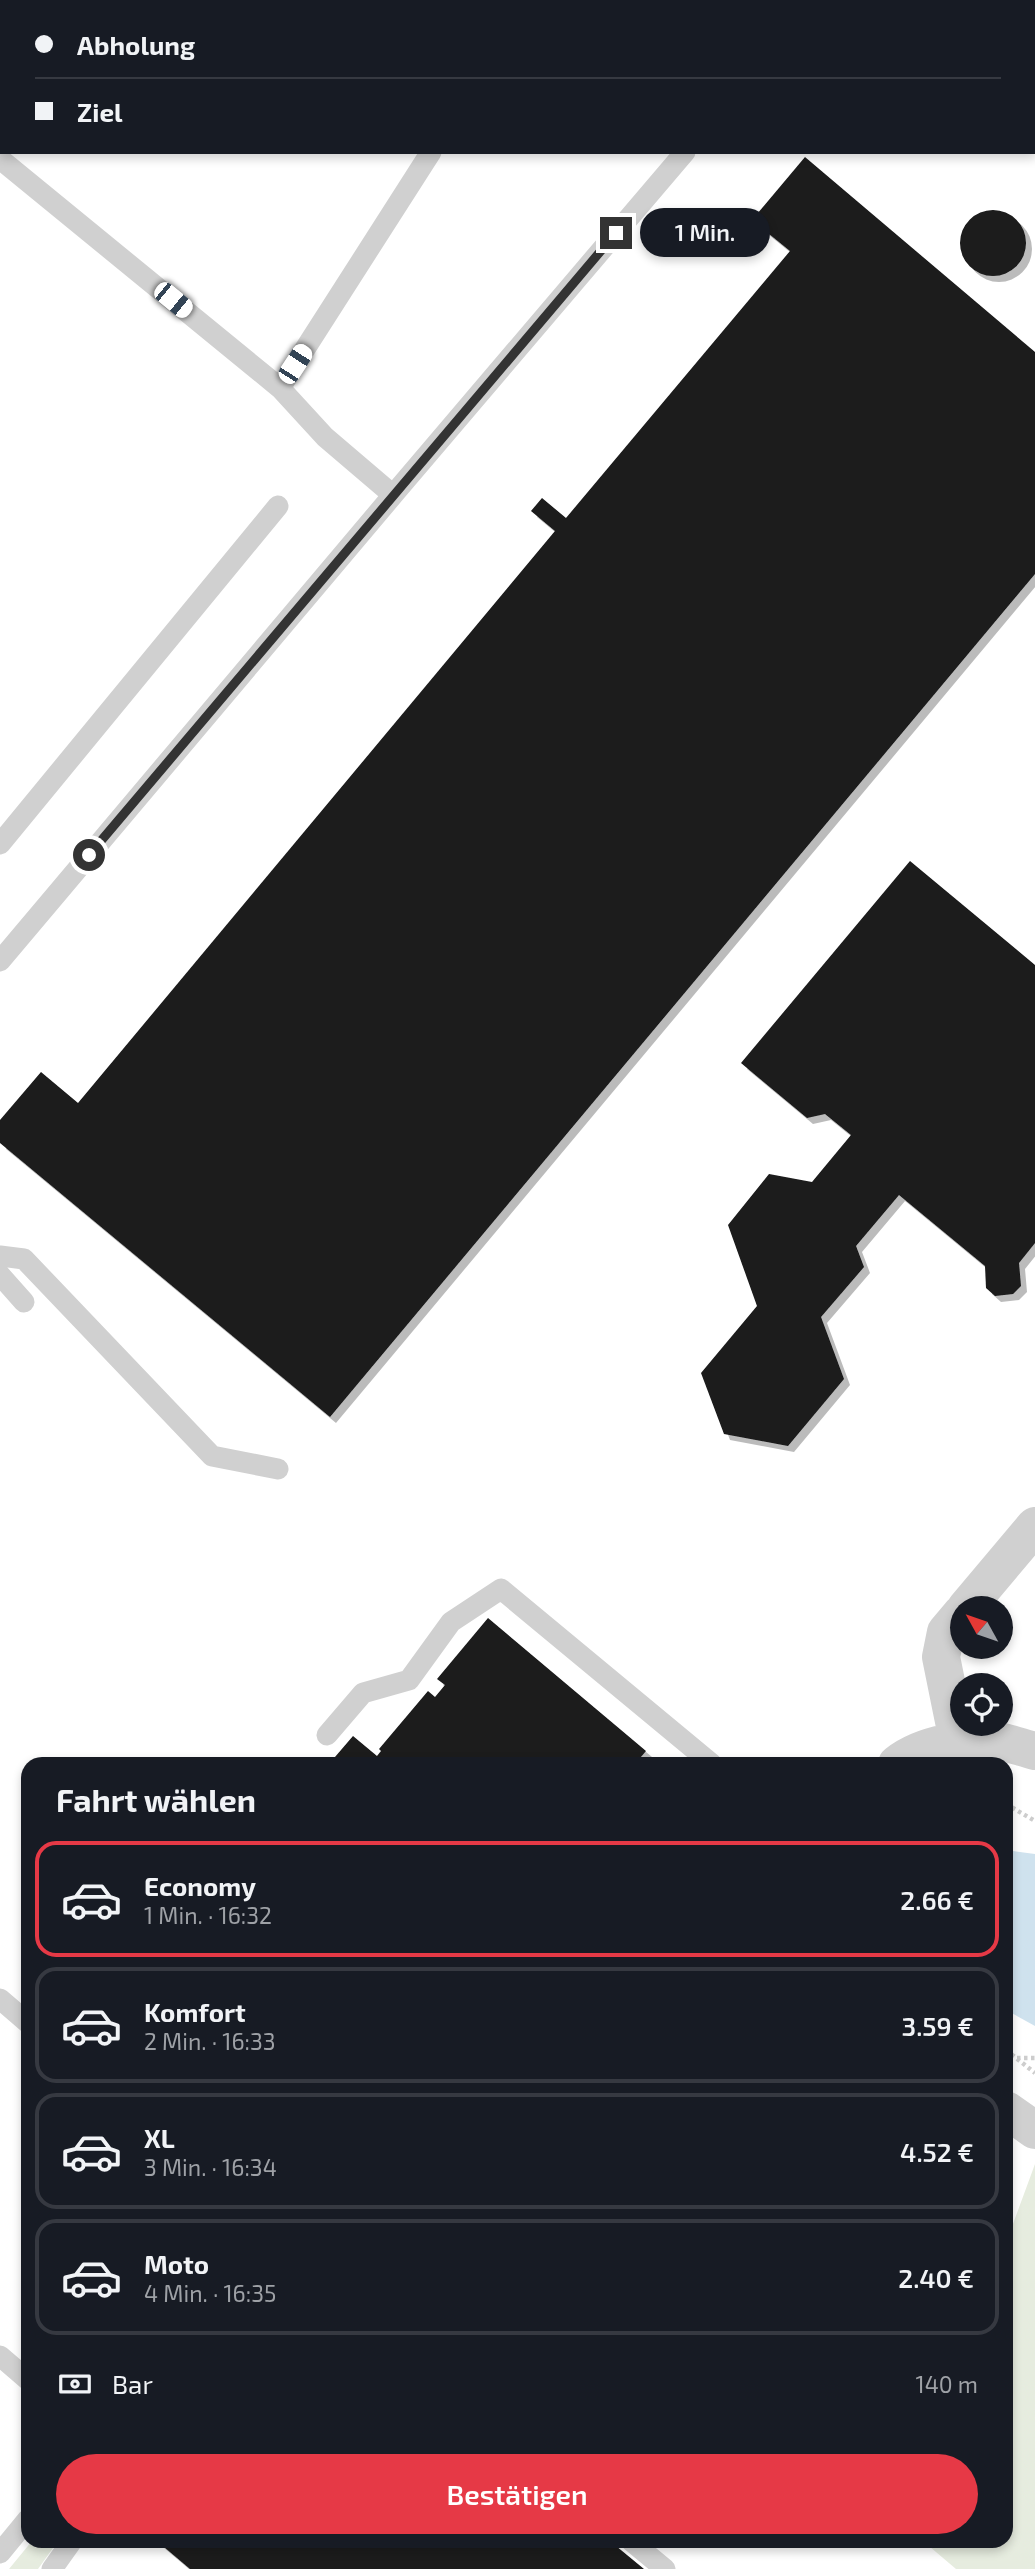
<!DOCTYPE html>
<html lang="de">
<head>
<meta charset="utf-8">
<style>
  body { margin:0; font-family:"Exo 2",sans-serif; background:#242831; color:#f1f3f6; height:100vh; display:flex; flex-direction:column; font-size:26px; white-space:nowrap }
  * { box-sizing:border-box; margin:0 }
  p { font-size:23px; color:#9ea1a6 }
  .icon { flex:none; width:38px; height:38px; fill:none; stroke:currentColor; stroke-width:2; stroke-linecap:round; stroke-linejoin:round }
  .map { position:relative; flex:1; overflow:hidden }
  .side { position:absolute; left:21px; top:1757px; width:992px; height:791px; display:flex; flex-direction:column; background:#171b24; border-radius:21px; box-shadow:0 4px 10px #0003 }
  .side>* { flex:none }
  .top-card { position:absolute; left:0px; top:0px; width:1036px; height:154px; box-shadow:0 4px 10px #0003; display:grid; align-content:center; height:154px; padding:0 35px; background:#171b24 }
  .needle { width:46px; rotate:310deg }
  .tools { position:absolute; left:950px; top:1596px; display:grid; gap:14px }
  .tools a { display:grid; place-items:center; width:63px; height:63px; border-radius:50%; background:#171b24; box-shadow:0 4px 10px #0003; font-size:35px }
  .end { position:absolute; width:32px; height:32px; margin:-16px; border:9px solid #333; background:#fff; box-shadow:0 0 0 4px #fff }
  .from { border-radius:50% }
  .bubble { position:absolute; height:49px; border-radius:24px; background:#171b24; box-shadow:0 4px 10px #0003; font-size:23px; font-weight:600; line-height:49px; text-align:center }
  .car { position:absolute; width:21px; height:42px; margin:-21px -10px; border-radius:9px; box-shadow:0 0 5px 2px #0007; background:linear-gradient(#fff 24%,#345 0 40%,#fff 0 76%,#345 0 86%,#fff 0) }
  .top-card b { display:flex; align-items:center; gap:24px; height:66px; font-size:26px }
  .top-card b+b { border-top:2px solid #363941 }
  .top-card i { width:18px; height:18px; background:#f1f3f6 }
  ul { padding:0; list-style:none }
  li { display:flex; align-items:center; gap:21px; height:116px; margin:0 14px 10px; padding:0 21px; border:4px solid #363941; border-radius:21px }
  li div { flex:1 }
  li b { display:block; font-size:26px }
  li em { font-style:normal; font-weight:600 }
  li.on { border-color:#e63946 }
  li>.icon { width:63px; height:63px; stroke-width:1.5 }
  h2 { padding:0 35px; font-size:32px; line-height:84px }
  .pay { display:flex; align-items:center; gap:18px; height:77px; padding:0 35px; font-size:26px }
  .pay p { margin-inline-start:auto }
  .action { display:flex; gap:14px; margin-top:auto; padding:14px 35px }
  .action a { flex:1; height:80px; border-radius:42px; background:#e63946; color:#fff; font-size:28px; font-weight:600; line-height:80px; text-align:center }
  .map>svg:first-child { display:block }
  .green { fill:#e6ecdf }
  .water { fill:#cfe2ee }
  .building { fill:#1a1a1a; filter:url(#shadow) }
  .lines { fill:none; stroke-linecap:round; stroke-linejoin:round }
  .path { stroke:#cdcdcd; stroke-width:4.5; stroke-dasharray:3.5 3.5; stroke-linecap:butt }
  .service { stroke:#d0d0d0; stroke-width:21 }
  .minor { stroke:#d0d0d0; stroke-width:38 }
  .route { stroke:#333; stroke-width:9 }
</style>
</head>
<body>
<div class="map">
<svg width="1035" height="2569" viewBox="0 0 1035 2569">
  <defs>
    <filter id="shadow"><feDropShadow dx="6" dy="6" stdDeviation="0" flood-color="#0004"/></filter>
  </defs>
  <rect width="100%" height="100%" fill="#fff"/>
  <path class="green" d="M 1035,2164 L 1035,2569 L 956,2569 L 923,2541 L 1006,2541 L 1006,2243 Z
    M 32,2541 L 58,2541 L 38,2569 L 9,2569 Z"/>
  <path class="water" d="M 1006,1850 L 1035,1854 L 1035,2026 L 1006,2010 Z"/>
  <path class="building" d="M 805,157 L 1035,352 L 1035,574 L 330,1417 L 0,1143 L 0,1120 L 41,1072 L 78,1103 L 555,531 L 531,511 L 542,498 L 566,518 L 790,251 L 752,220 Z
    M960 243a33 33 0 1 1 66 0a33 33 0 1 1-66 0Z
    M 910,861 L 1035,965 L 1035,1243 L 1019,1263 L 1021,1286 L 1013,1294 L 995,1296 L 986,1288 L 985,1266 L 899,1195 L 856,1246 L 864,1267 L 821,1317 L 844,1379 L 788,1446 L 724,1434 L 701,1373 L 757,1306 L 728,1225 L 769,1174 L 812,1182 L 851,1135 L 825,1114 L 807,1118 L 741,1063 Z
    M 488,1618 L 646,1751 L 635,1764 L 329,1764 L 353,1736 L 377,1756 L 381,1751 L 379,1749 L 428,1691 L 435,1697 L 445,1685 L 437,1679 Z
    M 157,2541 L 610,2541 L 644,2569 L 190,2569 Z"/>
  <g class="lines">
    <path class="path" d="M 1006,1804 L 1035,1821
      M 1006,2050 L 1035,2073
      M 1017,2058 L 1035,2058"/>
    <path class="service" d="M 842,0 L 845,2
      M 527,2 L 528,0
      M 1034,130 L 1035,130
      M 0,159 L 280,388 L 431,152
      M 280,388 L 325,437 L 393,495 L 685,152
      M 0,844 L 278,506
      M 0,961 L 393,495
      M 0,1256 L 24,1259 L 212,1456 L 278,1469
      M 0,1275 L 24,1302
      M 327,1735 L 363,1693 L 409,1680 L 451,1622 L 501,1589 L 712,1764
      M 0,1999 L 28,2023
      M 0,2356 L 28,2380
      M 631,2541 L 665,2569
      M 0,2553 L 28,2519
      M 52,2569 L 72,2541"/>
    <path class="minor" d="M 966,1608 L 1035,1526
      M 958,1741 L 941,1657 L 946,1632 L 962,1613
      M 897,1764 C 924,1743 965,1738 998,1741 C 1010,1743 1023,1748 1035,1751
      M 1006,2110 L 1035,2130"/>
  </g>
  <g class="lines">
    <path class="route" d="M 89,855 L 616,233"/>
  </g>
</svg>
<div class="tools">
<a><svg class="needle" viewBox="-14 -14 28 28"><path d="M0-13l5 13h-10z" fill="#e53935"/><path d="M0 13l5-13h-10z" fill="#9ea1a6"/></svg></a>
<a><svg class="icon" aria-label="locate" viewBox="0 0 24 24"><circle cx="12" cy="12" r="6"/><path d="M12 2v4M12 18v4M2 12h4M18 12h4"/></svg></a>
</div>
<i class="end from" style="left:89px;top:855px"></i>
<i class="end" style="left:616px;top:233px"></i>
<div class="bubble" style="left:640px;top:208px;width:130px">1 Min.</div>
<i class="car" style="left:173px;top:300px;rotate:129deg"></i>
<i class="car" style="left:295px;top:364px;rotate:33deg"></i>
<div class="top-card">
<b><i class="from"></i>Abholung</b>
<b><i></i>Ziel</b>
</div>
<section class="side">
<h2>Fahrt wählen</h2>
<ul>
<li class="on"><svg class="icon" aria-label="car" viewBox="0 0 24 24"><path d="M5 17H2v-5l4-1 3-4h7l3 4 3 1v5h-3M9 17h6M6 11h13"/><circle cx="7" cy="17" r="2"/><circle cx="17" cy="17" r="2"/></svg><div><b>Economy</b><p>1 Min. · 16:32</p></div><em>2.66 €</em></li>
<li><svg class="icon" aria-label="car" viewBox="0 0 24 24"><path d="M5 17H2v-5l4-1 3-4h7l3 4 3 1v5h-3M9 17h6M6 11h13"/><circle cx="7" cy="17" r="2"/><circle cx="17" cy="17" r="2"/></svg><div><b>Komfort</b><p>2 Min. · 16:33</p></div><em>3.59 €</em></li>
<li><svg class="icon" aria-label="car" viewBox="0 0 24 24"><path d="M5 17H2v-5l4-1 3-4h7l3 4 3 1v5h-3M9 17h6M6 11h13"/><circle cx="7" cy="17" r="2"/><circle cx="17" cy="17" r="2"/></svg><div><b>XL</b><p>3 Min. · 16:34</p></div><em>4.52 €</em></li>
<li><svg class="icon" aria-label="car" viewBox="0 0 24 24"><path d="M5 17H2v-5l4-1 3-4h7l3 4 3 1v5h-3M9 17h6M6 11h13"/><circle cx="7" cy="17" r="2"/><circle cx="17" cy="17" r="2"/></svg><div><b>Moto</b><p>4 Min. · 16:35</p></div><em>2.40 €</em></li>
</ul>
<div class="pay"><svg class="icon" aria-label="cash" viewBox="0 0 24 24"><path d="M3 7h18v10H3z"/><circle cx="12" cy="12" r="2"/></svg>Bar<p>140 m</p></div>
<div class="action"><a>Bestätigen</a></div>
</section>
</div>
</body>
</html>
